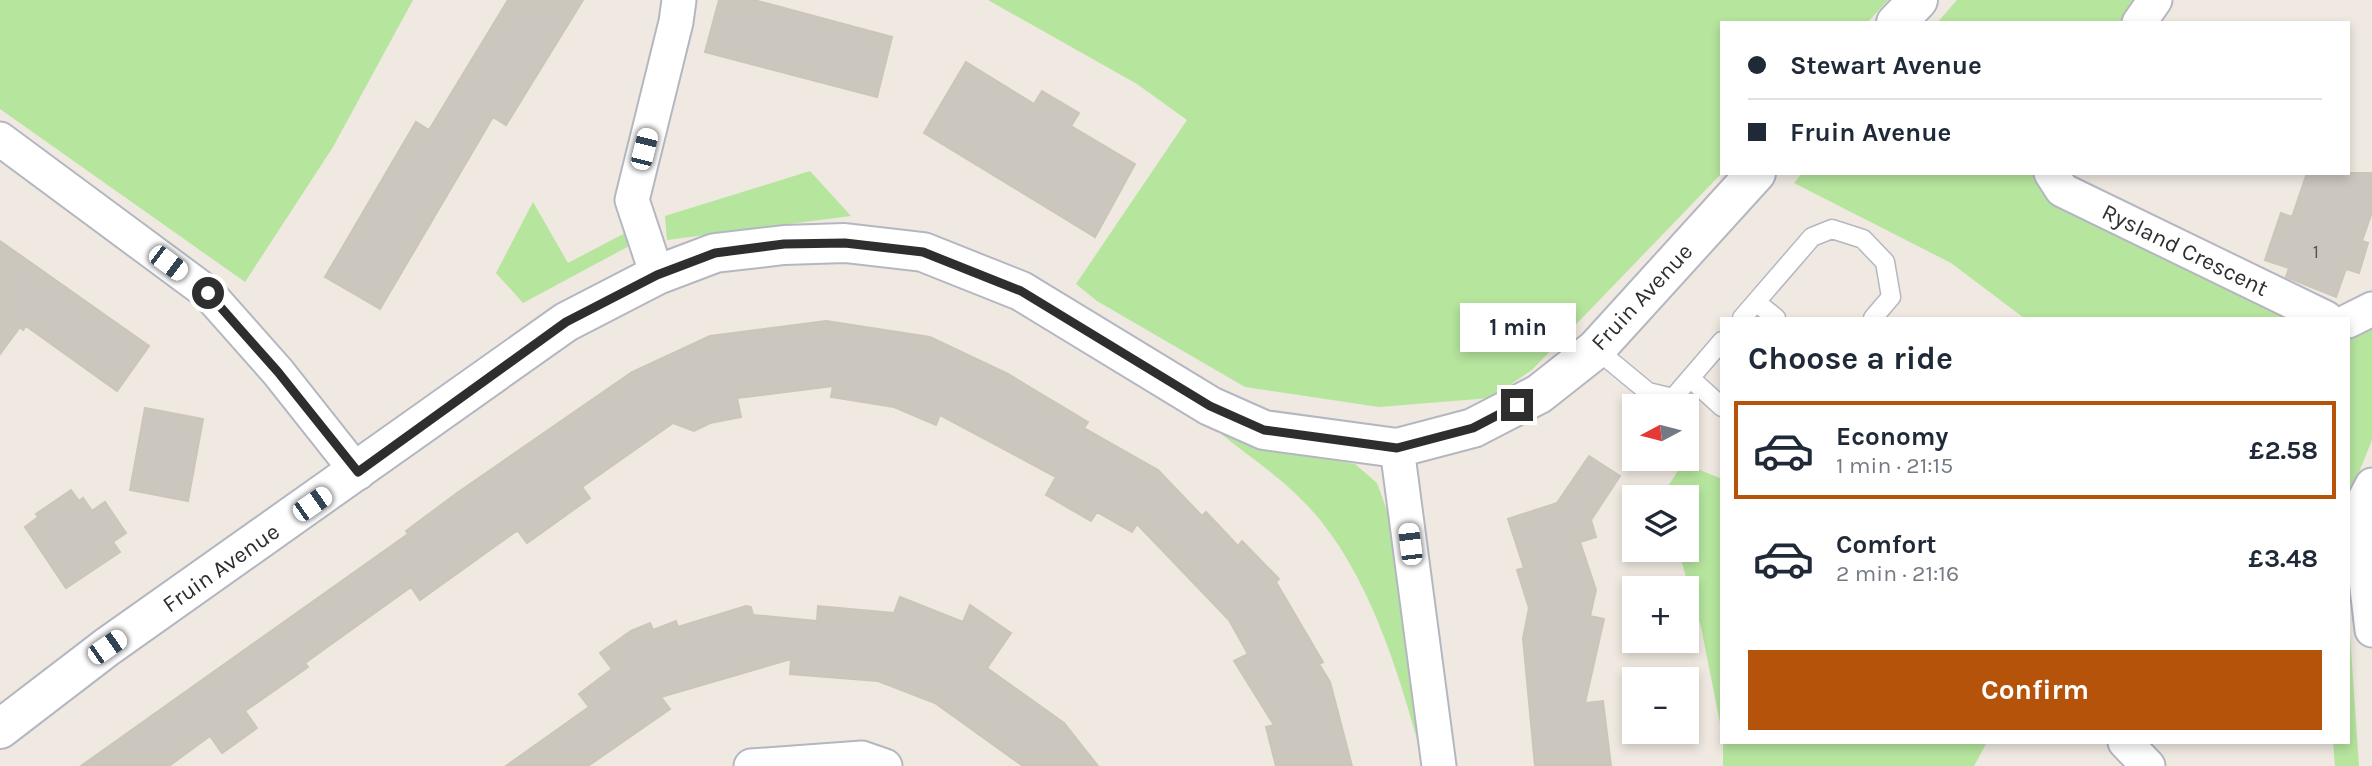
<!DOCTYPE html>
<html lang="en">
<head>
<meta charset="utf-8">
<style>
  body { margin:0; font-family:Karla,sans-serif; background:#f6f6f7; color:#1f2937; height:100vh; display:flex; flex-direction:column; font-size:26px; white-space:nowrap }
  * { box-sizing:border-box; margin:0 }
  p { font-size:23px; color:#747a83 }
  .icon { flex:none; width:38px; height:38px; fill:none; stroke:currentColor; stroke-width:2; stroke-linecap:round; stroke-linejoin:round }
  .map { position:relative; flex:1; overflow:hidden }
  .details { position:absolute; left:1720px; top:317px; width:630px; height:427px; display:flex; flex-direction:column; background:#fff; border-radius:0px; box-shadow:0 4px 10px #0003 }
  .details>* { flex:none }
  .banner { position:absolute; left:1720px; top:21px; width:630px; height:154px; border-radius:0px; box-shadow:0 4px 10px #0003; display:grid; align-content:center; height:154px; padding:0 28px; background:#fff }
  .needle { width:46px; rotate:263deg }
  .fabs { position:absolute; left:1622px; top:394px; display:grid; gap:14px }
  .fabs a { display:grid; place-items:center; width:77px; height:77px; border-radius:0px; background:#fff; box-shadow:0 4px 10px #0003; font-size:35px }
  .end { position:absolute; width:32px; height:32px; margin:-16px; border:9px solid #2e2e2e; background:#fff; box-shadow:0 0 0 4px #fff }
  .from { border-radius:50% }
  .bubble { position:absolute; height:49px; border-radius:0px; background:#fff; box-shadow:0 4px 10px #0003; font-size:23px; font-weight:700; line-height:49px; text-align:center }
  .car { position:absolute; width:21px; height:42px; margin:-21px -10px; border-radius:9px; box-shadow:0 0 5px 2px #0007; background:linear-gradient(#fff 24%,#345 0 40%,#fff 0 76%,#345 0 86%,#fff 0) }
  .banner b { display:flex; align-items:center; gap:24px; height:66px; font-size:26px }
  .banner b+b { border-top:2px solid #e0e1e3 }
  .banner i { width:18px; height:18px; background:#1f2937 }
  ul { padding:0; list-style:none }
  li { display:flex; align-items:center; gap:21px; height:98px; margin:0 14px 10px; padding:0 14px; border:4px solid transparent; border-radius:0px }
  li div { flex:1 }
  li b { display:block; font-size:26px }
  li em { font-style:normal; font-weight:700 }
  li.current { border-color:#b45309 }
  li>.icon { width:63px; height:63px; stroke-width:1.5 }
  h2 { padding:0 28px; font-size:32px; line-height:84px }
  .primary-button { display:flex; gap:14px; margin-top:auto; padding:14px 28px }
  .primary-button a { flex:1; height:80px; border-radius:0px; background:#b45309; color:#fff; font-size:28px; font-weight:700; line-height:80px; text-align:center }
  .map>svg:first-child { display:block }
  .green { fill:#b6e59e }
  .building { fill:#cbc7bf; stroke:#cbc5ba; stroke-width:2 }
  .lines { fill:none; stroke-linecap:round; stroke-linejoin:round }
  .service-casing { stroke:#b4b7c1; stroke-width:21 }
  .minor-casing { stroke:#b4b7c1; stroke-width:37 }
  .tertiary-casing { stroke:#b4b7c1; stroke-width:42 }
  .service { stroke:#fff; stroke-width:18 }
  .minor { stroke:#fff; stroke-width:33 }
  .tertiary { stroke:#fff; stroke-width:38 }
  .route { stroke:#2e2e2e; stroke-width:9 }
  .labels { text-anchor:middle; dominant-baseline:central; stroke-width:5; stroke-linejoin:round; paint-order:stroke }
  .number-label { font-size:19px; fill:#555452 }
  .street-label { font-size:23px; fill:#2e2e2e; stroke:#fff }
</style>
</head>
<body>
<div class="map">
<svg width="2372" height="766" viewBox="0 0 2372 766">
  <rect width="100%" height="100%" fill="#efe9e1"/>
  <path class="green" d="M 0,0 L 413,0 L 333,147 L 245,282 L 0,109 Z
    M 988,0 L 1888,0 L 1867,23 L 1722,23 L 1722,173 L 1532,370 L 1490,398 L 1379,407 L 1245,387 L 1097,301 L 1076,284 L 1187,120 L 1137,84 Z
    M 1957,0 L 2138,0 L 2119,23 L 1937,23 Z
    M 810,171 L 851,216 L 667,240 L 665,216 Z
    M 1802,173 L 2032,173 L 2034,181 L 2287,318 L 2024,318 L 1951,263 L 1794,183 Z
    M 533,202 L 568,263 L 627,232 L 631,245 L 523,303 L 496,273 Z
    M 2372,327 L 2372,440 L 2349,497 L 2348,333 Z
    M 1220,433 L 1281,451 L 1355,464 L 1377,483 L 1390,519 L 1420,730 L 1419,746 C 1396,664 1365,563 1303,501 C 1279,476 1247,455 1220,433 Z
    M 1683,463 L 1722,479 L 1722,733 L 1701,627 L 1678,550 L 1687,550 L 1687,497 L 1661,497 Z
    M 2349,621 L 2359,766 L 2335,766 L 2333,742 L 2348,742 Z
    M 1723,742 L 1987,742 L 1974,766 L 1723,766 Z"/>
  <path class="building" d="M 508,0 L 583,0 L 506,125 L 493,117 L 380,309 L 325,277 L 416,122 L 429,130 Z
    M 719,0 L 754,0 L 892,37 L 877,97 L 705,52 Z
    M 966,62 L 1034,104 L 1042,91 L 1079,113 L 1071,126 L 1135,164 L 1095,237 L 924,133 Z
    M 2307,173 L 2372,173 L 2372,212 L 2362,241 L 2368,243 L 2359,273 L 2346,269 L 2336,297 L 2286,277 L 2289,268 L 2265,260 L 2281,213 L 2292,217 Z
    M 0,241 L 149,346 L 117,391 L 26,326 L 23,330 L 20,327 L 0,354 Z
    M 826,321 L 930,337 L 1008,374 L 1088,422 L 1084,428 L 1158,470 L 1202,516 L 1206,512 L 1238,546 L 1242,541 L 1279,579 L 1276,582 L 1323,662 L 1319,664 L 1330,682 L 1352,766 L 1276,766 L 1266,727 L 1274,725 L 1234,661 L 1248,654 L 1229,620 L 1137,524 L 1132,532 L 1097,512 L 1091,521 L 1046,495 L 1056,477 L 940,415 L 936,425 L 894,407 L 831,397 L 833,386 L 737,398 L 741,417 L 710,423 L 694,431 L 673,423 L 582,487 L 590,498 L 527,543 L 518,531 L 515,532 L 420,600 L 411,587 L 305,663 L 308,667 L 245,711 L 257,728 L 222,753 L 210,736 L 169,766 L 81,766 L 408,534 L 406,531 L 457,493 L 632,372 L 710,336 Z
    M 145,408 L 203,419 L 188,501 L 130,490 Z
    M 1589,456 L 1620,476 L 1591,520 L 1596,537 L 1580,542 L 1596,590 L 1590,616 L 1604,619 L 1585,703 L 1603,701 L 1611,766 L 1535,766 L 1523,638 L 1529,608 L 1517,570 L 1524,568 L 1508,519 L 1557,503 Z
    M 71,490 L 79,501 L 83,498 L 92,511 L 105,502 L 126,533 L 113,542 L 120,552 L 66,588 L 25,527 L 38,517 L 36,514 Z
    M 900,597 L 963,622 L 970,605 L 1011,633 L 987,668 L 1064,723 L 1098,766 L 1023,766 L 935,703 L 878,681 L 790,674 L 791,659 L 661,697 L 670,709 L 588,766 L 506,766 L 589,707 L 579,694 L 612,669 L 600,653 L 631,631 L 650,623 L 653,630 L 676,621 L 678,627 L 746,606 L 751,607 L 753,615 L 817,621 L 818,606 L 894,613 Z"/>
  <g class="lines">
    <g class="service-casing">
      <path id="service" d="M 1756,302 L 1776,318
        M 1742,318 L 1812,237 L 1832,229 L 1863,239 L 1885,262 L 1891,297 L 1873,318
        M 1596,349 L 1648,392 L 1673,398 L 1722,341
        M 1690,378 L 1722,407"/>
    </g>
    <g class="minor-casing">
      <path id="minor" d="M 2139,23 L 2155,0
        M 0,139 L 208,293 L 278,372 L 358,473
        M 2051,173 L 2062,190 L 2326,318
        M 657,275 L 632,200 L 676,22 L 679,0
        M 2348,321 L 2372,309
        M 1397,448 L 1439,766
        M 2372,485 L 2358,512 L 2372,630
        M 2125,742 L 2148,766
        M 751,766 L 862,758 L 885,766"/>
    </g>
    <g class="tertiary-casing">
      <path id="tertiary" d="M 1896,23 L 1918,0
        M 0,729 L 107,647 L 566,322 L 657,275 L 715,253 L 784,245 L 845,243 L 923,252 L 1021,291 L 1210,406 L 1264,430 L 1397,448 L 1473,428 L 1539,394 L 1596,349 L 1756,173"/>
    </g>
    <use href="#service" class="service"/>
    <use href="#minor" class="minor"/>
    <use href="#tertiary" class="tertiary"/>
  </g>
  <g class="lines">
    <path class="route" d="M 208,293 L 278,372 L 358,472 L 566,322 L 657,275 L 715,253 L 784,244 L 845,243 L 923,252 L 1021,291 L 1210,406 L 1264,430 L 1397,448 L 1473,428 L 1517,405"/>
  </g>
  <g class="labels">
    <g class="number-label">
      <text x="2316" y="252">1</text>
    </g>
    <g class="street-label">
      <text transform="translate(2185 250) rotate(26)">Rysland Crescent</text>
      <text transform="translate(1642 297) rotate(-47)">Fruin Avenue</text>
      <text transform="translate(221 568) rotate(-35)">Fruin Avenue</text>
    </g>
  </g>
</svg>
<div class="fabs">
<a><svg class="needle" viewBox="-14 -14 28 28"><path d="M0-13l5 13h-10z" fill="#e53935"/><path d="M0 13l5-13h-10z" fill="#747a83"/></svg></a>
<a><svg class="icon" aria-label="layers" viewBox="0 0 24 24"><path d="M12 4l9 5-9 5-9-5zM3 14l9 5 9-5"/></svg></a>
<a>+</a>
<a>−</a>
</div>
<i class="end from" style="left:208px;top:293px"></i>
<i class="end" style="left:1517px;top:405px"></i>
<div class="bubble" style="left:1460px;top:303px;width:116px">1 min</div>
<i class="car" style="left:644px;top:149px;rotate:14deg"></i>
<i class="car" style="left:168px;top:263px;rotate:127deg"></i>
<i class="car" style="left:312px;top:504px;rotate:55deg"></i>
<i class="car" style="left:1410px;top:544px;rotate:353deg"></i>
<i class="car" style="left:107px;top:647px;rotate:55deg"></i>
<div class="banner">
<b><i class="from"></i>Stewart Avenue</b>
<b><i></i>Fruin Avenue</b>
</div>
<section class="details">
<h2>Choose a ride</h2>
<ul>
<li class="current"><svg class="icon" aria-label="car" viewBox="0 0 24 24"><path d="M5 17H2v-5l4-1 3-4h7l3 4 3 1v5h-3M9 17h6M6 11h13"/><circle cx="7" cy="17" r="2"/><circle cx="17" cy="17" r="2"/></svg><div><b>Economy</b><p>1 min · 21:15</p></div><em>£2.58</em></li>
<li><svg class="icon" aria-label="car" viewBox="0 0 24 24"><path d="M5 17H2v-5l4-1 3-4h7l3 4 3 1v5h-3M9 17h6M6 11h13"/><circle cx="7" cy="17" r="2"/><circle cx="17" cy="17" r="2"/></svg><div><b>Comfort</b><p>2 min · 21:16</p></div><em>£3.48</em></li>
</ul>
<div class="primary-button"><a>Confirm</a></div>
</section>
</div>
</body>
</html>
